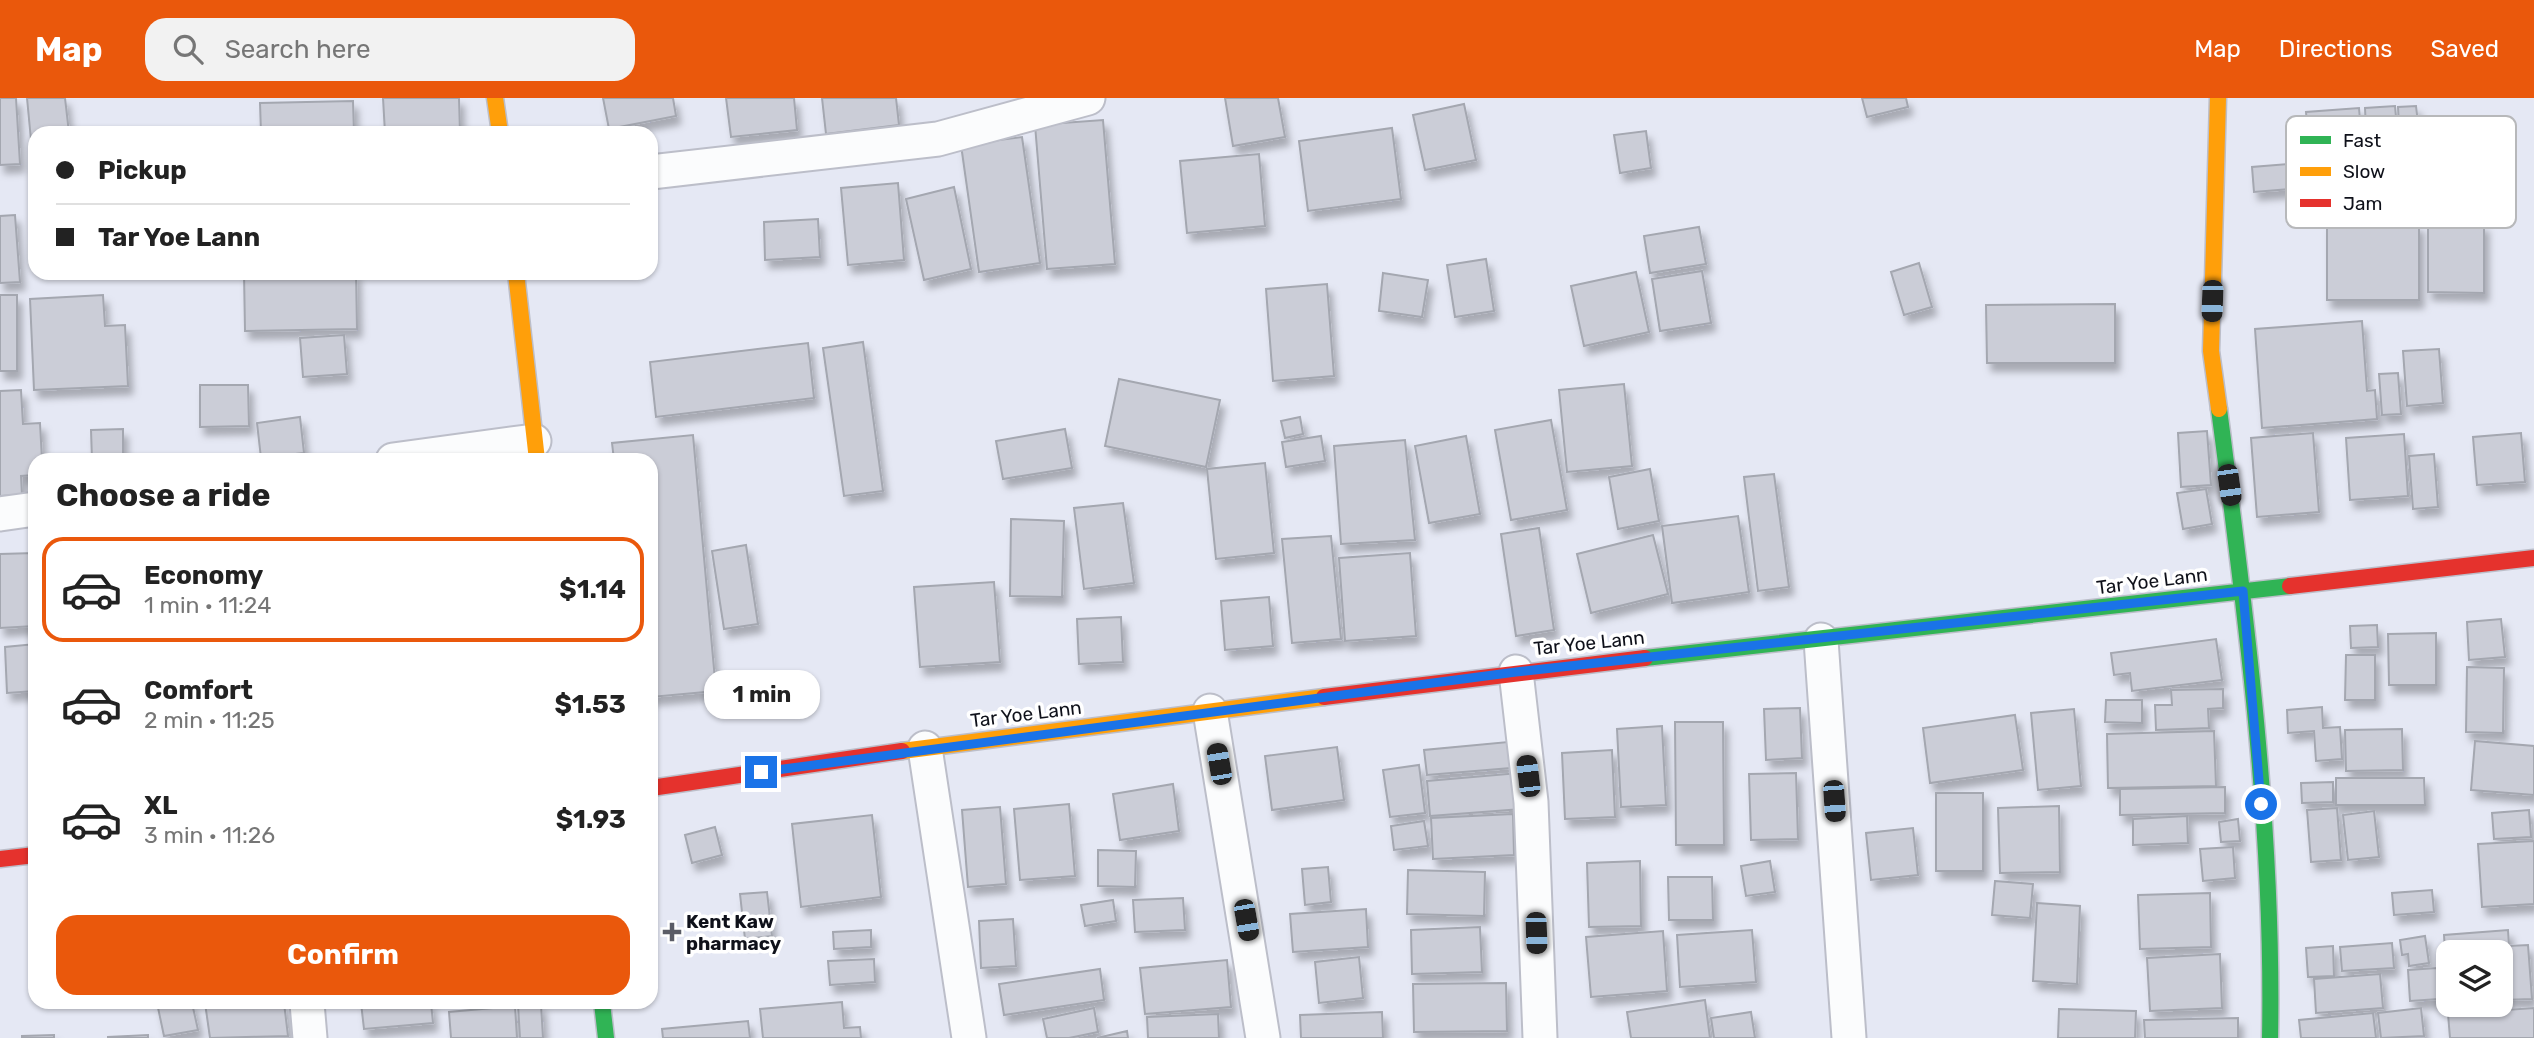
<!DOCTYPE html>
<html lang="en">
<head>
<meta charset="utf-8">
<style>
  body { margin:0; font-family:Rubik,sans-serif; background:#f2f2f2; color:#222; height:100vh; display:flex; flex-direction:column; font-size:26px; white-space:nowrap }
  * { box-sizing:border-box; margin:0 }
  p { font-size:23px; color:#767676 }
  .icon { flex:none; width:38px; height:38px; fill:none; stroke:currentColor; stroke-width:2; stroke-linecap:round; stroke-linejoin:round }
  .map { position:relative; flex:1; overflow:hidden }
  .details { position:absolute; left:28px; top:355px; width:630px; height:556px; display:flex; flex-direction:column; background:#fff; border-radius:21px; box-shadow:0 2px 5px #0004 }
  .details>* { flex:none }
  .top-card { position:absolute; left:28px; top:28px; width:630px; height:154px; border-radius:21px; box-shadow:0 2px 5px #0004; display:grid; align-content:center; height:154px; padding:0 28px; background:#fff }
  .tools { position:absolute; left:2436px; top:842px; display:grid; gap:14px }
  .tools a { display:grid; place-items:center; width:77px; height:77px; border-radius:14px; background:#fff; box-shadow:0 2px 5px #0004; font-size:35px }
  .end { position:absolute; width:32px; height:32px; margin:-16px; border:9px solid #1a73e8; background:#fff; box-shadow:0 0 0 4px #fff }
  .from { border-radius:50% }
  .bubble { position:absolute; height:49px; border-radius:21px; background:#fff; box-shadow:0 2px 5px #0004; font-size:23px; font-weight:700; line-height:49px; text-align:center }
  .car { position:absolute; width:21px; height:42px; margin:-21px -10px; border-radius:9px; box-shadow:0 0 5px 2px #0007; background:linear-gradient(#222 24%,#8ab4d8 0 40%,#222 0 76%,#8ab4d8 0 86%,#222 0) }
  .top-card b { display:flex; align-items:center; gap:24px; height:66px; font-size:26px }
  .top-card b+b { border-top:2px solid #e0e0e0 }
  .top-card i { width:18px; height:18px; background:#222 }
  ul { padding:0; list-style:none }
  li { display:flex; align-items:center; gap:21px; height:105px; margin:0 14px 10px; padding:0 14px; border:4px solid transparent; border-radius:21px }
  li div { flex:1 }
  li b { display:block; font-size:26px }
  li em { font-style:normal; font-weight:700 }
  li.active { border-color:#ea580c }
  li>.icon { width:63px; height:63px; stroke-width:1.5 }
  h2 { padding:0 28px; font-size:32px; line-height:84px }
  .action { display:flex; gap:14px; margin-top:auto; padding:14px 28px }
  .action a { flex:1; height:80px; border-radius:21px; background:#ea580c; color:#fff; font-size:28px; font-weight:700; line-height:80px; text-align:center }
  header { display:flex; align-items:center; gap:42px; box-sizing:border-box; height:98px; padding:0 35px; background:#ea580c; color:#fff }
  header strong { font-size:33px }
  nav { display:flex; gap:38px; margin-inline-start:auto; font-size:24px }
  .search { width:490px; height:63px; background:#f2f2f2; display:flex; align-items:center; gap:18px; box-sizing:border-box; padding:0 24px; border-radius:21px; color:#767676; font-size:26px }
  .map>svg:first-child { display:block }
  .building { fill:#cbcdd7; stroke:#a4a7b0; stroke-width:2; filter:url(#shadow) }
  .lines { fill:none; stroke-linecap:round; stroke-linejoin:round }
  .street-casing { stroke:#bcbec9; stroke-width:37 }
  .fast-casing { stroke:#bcbec9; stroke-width:19 }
  .slow-casing { stroke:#bcbec9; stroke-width:19 }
  .jam-casing { stroke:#bcbec9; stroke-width:19 }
  .street { stroke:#fbfcfd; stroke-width:33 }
  .fast { stroke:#30b455; stroke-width:16 }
  .slow { stroke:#ff9f0a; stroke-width:16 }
  .jam { stroke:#e5322d; stroke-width:16 }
  .route { stroke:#1a73e8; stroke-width:9 }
  .poi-dot { fill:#5a5c66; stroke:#fff; stroke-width:2.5 }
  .labels { text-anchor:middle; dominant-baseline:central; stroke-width:7; stroke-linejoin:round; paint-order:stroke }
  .street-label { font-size:19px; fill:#0f111a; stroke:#fff }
  .poi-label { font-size:19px; font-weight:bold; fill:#0f111a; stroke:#fff; text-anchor:start }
  .key { fill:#fff; stroke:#b7b8ba; stroke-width:2 }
  .key-label { font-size:19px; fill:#0f111a }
</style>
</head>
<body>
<header>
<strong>Map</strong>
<div class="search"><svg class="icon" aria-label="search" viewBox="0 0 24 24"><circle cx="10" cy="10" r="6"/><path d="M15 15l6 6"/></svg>Search here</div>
<nav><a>Map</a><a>Directions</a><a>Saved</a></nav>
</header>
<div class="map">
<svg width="2534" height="940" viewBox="0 0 2534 940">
  <defs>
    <filter id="shadow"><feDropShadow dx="4.5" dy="8" stdDeviation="3.5" flood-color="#0004"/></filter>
  </defs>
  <rect width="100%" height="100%" fill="#e5e8f4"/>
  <path class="building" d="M 0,0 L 16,0 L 20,66 L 0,67 Z
    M 27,0 L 65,0 L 69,35 L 35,35 L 35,41 L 31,42 Z
    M 383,0 L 459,0 L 460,35 L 385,35 Z
    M 603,0 L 673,0 L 676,18 L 609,31 Z
    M 726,0 L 794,0 L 797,32 L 731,39 Z
    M 822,0 L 896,0 L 899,27 L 826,36 Z
    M 1225,0 L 1278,0 L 1285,39 L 1233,48 Z
    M 1862,0 L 1906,0 L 1908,9 L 1867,19 Z
    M 353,3 L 354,35 L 261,35 L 260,5 Z
    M 1464,6 L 1476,62 L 1425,72 L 1413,17 Z
    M 2395,8 L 2397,31 L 2366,33 L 2365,10 Z
    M 2416,8 L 2418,25 L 2399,27 L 2398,9 Z
    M 2359,10 L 2362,46 L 2309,51 L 2306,14 Z
    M 1103,22 L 1115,166 L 1047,171 L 1035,27 Z
    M 1392,30 L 1401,101 L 1308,113 L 1299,43 Z
    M 1646,33 L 1651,70 L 1620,75 L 1614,37 Z
    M 1022,39 L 1040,165 L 979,174 L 961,47 Z
    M 1259,56 L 1265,128 L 1187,135 L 1180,63 Z
    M 2288,66 L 2290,91 L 2254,94 L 2252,69 Z
    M 898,85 L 904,162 L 848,167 L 841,90 Z
    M 954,89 L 971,171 L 924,182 L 906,101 Z
    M 15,117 L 20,184 L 0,185 L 0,118 Z
    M 818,121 L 820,159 L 765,162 L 764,124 Z
    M 2419,126 L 2419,202 L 2327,202 L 2327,127 Z
    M 2428,126 L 2484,126 L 2484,195 L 2428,194 Z
    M 1699,129 L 1706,166 L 1650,175 L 1644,138 Z
    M 1486,161 L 1494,213 L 1455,219 L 1447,167 Z
    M 1919,165 L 1932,209 L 1904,217 L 1891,174 Z
    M 1702,173 L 1711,225 L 1660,233 L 1652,181 Z
    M 1636,174 L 1649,234 L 1584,248 L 1571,188 Z
    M 244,175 L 356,175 L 357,231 L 245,233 Z
    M 1383,175 L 1428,182 L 1422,219 L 1379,213 Z
    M 1327,186 L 1334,278 L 1273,283 L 1266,191 Z
    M 0,197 L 17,197 L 17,273 L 0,273 Z
    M 103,197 L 105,228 L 125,227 L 128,288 L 34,292 L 30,201 Z
    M 2115,206 L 2115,265 L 1987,265 L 1986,207 Z
    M 2362,223 L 2367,293 L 2375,292 L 2377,321 L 2262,330 L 2255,231 Z
    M 344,237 L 347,276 L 303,279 L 300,240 Z
    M 863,244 L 883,393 L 844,398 L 823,250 Z
    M 808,245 L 814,300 L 656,319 L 650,264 Z
    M 2439,251 L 2443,305 L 2407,308 L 2403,253 Z
    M 2398,275 L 2401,316 L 2382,317 L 2379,276 Z
    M 1119,281 L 1220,302 L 1206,369 L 1105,348 Z
    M 1624,286 L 1632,368 L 1567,374 L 1559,292 Z
    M 200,287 L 248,287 L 249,328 L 200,329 Z
    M 21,292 L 23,326 L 40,325 L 42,362 L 35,362 L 35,377 L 21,378 L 22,397 L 0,398 L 0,293 Z
    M 300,319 L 304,355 L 261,360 L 257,325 Z
    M 1300,319 L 1303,336 L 1285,340 L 1281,323 Z
    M 1551,322 L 1567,412 L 1511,422 L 1495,332 Z
    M 123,331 L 123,362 L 92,362 L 91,332 Z
    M 1065,331 L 1072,370 L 1003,381 L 996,343 Z
    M 2207,333 L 2211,387 L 2181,389 L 2178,335 Z
    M 2313,335 L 2319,414 L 2257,419 L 2251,340 Z
    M 2521,335 L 2525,384 L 2477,387 L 2473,339 Z
    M 2404,336 L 2408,398 L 2350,402 L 2346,340 Z
    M 693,337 L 716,593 L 651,599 L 651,362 L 614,362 L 612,345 Z
    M 1321,338 L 1325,363 L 1286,369 L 1282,344 Z
    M 1466,338 L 1480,416 L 1429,425 L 1415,348 Z
    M 1405,342 L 1415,442 L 1341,446 L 1334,348 Z
    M 2434,356 L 2438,409 L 2413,411 L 2409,358 Z
    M 1265,365 L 1274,455 L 1216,461 L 1207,371 Z
    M 1650,371 L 1659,423 L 1618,431 L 1609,379 Z
    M 1774,376 L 1789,489 L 1758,493 L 1744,379 Z
    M 2206,391 L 2212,426 L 2183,431 L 2177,395 Z
    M 1123,405 L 1134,485 L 1084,491 L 1074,410 Z
    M 1738,418 L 1749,494 L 1672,505 L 1662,428 Z
    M 1011,421 L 1064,423 L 1062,499 L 1010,498 Z
    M 1539,430 L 1554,532 L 1516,538 L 1501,436 Z
    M 1653,437 L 1668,496 L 1591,515 L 1577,456 Z
    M 1331,438 L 1341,541 L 1292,545 L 1282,441 Z
    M 746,447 L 758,526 L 724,531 L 712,453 Z
    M 35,455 L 35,528 L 0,530 L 0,456 Z
    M 1410,455 L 1416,538 L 1345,543 L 1339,460 Z
    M 994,484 L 1000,564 L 920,569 L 914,489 Z
    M 1269,499 L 1273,548 L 1225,552 L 1221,503 Z
    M 1121,519 L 1123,564 L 1079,566 L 1077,521 Z
    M 2501,521 L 2505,559 L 2469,562 L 2467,524 Z
    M 2377,527 L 2378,549 L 2351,550 L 2350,528 Z
    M 2436,535 L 2436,587 L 2389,587 L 2388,536 Z
    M 2216,541 L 2222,582 L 2132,593 L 2130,575 L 2114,577 L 2111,555 Z
    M 35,546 L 35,593 L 7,595 L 5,549 Z
    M 2346,557 L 2375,557 L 2375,602 L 2345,602 Z
    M 2467,569 L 2504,570 L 2503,635 L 2466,634 Z
    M 2223,591 L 2223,610 L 2208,611 L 2209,630 L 2156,632 L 2155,607 L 2172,607 L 2171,592 Z
    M 2106,602 L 2142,602 L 2142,625 L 2105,624 Z
    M 2322,609 L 2323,630 L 2340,629 L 2342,661 L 2316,663 L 2314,633 L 2288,635 L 2287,612 Z
    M 1800,610 L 1802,660 L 1766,662 L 1764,611 Z
    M 2074,611 L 2081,688 L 2038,692 L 2031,615 Z
    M 2015,617 L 2023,672 L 1930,685 L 1923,630 Z
    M 1675,624 L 1723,624 L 1724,747 L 1676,747 Z
    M 1662,628 L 1666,707 L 1621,709 L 1617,631 Z
    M 2402,631 L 2403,672 L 2346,673 L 2345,632 Z
    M 2214,633 L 2216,688 L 2108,690 L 2107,636 Z
    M 2475,643 L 2534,648 L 2534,697 L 2471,692 Z
    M 1508,644 L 1511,670 L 1427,677 L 1424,652 Z
    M 1337,649 L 1344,702 L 1272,712 L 1265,658 Z
    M 1612,652 L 1615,719 L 1565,721 L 1562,655 Z
    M 1419,667 L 1425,715 L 1390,719 L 1383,672 Z
    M 1519,675 L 1522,711 L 1430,718 L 1427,683 Z
    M 1796,675 L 1798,741 L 1751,742 L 1749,676 Z
    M 2336,680 L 2424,680 L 2425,707 L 2336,707 Z
    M 2333,684 L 2333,704 L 2302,705 L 2301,685 Z
    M 1173,686 L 1179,733 L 1120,742 L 1113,696 Z
    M 2225,689 L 2225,715 L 2120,717 L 2120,691 Z
    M 1936,695 L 1983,695 L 1983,773 L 1936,773 Z
    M 1069,706 L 1075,778 L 1020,782 L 1014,711 Z
    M 2059,708 L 2060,774 L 2000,775 L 1998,710 Z
    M 1000,709 L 1006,786 L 968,789 L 962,712 Z
    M 2337,710 L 2341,762 L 2311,764 L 2307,712 Z
    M 2529,712 L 2531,739 L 2494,741 L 2492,715 Z
    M 2374,713 L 2379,759 L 2348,762 L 2343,717 Z
    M 1513,716 L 1514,757 L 1433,761 L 1431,720 Z
    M 872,717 L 881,799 L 801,809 L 792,726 Z
    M 2187,718 L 2188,745 L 2133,747 L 2133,721 Z
    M 2238,721 L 2240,743 L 2221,744 L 2219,724 Z
    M 1424,723 L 1428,748 L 1394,752 L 1391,728 Z
    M 715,729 L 722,757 L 692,765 L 685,737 Z
    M 1913,730 L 1918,777 L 1871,782 L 1866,735 Z
    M 2534,743 L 2534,806 L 2482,809 L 2478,746 Z
    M 2233,749 L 2235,780 L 2203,783 L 2200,751 Z
    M 1098,752 L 1136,753 L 1135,789 L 1098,788 Z
    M 1640,763 L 1641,828 L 1589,829 L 1587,765 Z
    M 1770,763 L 1775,794 L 1746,798 L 1741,768 Z
    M 1328,769 L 1331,804 L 1305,807 L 1302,771 Z
    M 1408,772 L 1485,774 L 1484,818 L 1407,816 Z
    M 1668,779 L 1712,779 L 1713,822 L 1669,822 Z
    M 1995,783 L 2033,786 L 2030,820 L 1992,817 Z
    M 2432,792 L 2434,814 L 2394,817 L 2392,795 Z
    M 767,794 L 772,838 L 745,841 L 740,796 Z
    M 2210,795 L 2211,849 L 2140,851 L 2138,797 Z
    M 1183,800 L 1185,832 L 1135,834 L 1133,802 Z
    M 1113,802 L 1116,823 L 1085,828 L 1081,807 Z
    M 2037,805 L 2080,808 L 2077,886 L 2033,883 Z
    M 1366,811 L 1368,849 L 1293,854 L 1290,816 Z
    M 1013,821 L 1016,868 L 981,870 L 979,823 Z
    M 1480,829 L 1482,874 L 1412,876 L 1411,832 Z
    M 871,832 L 871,849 L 834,851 L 833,834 Z
    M 1752,832 L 1756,884 L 1680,889 L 1677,837 Z
    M 2508,832 L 2509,848 L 2528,847 L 2532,901 L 2501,902 L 2501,854 L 2448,854 L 2448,906 L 2444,837 Z
    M 1663,833 L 1667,893 L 1591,899 L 1586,839 Z
    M 2425,838 L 2429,865 L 2409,868 L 2408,856 L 2402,857 L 2400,842 Z
    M 2392,845 L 2394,870 L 2342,873 L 2340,849 Z
    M 2333,848 L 2334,878 L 2308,879 L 2306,850 Z
    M 2220,856 L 2222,910 L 2150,913 L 2147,860 Z
    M 1359,859 L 1363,900 L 1319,905 L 1315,864 Z
    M 874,861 L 875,884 L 830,887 L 828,863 Z
    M 1227,862 L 1231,909 L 1145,916 L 1140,870 Z
    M 2437,870 L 2439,901 L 2410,903 L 2408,872 Z
    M 1100,871 L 1104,902 L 1004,917 L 999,886 Z
    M 2380,876 L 2383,910 L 2316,915 L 2314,881 Z
    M 1506,885 L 1507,933 L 1414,934 L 1413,886 Z
    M 1705,902 L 1710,940 L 1631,940 L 1627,914 Z
    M 842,904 L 844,930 L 860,929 L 861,940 L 763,940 L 760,911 Z
    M 157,905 L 192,905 L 198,932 L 164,938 Z
    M 205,905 L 284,905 L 288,938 L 210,940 Z
    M 361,905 L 431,905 L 433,925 L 364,931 Z
    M 541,906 L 543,940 L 520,940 L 518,907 Z
    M 515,908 L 517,940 L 451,940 L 449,914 Z
    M 1094,910 L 1098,934 L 1069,940 L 1047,940 L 1043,921 Z
    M 2421,910 L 2424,938 L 2381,940 L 2378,915 Z
    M 2534,910 L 2534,940 L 2450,940 L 2448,916 Z
    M 2059,911 L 2136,913 L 2135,940 L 2058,940 Z
    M 1382,914 L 1383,940 L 1301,940 L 1300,917 Z
    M 1751,914 L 1755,940 L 1714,940 L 1711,920 Z
    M 2373,915 L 2376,940 L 2301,940 L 2299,922 Z
    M 1218,916 L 1219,940 L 1148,940 L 1147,919 Z
    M 2238,920 L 2238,940 L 2145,940 L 2144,922 Z
    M 748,923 L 750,940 L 663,940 L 662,931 Z
    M 1127,933 L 1128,940 L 1097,940 Z
    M 54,937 L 54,940 L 22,940 L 22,938 Z
    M 148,937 L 148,940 L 108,940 L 108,939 Z"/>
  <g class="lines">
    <g class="street-casing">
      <path id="street" d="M 651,74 L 938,41 L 1088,0
        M 393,362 L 534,343
        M 0,416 L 35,411
        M 1821,542 L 1849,940
        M 1516,574 L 1531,704 L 1540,940
        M 1210,613 L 1263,940
        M 925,650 L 969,940
        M 307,905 L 310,940"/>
    </g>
    <g class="fast-casing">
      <path id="fast" d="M 2219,311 C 2246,517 2274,732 2270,940
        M 1645,560 L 2290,488
        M 602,905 L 606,940"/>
    </g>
    <g class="slow-casing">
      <path id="slow" d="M 495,0 L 500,35
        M 2218,0 L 2211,253 L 2219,311
        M 516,175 L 537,362
        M 902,653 L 1324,599"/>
    </g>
    <g class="jam-casing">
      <path id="jam" d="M 2290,488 L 2534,460
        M 1324,599 L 1645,560
        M 651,690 L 902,653
        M 0,761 L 35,757"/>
    </g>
    <use href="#street" class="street"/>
    <use href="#fast" class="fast"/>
    <use href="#slow" class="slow"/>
    <use href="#jam" class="jam"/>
  </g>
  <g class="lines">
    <path class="route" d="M 761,674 L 1516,574 L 2243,493 L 2261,706"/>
  </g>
  <path class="poi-dot" d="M668.5 823.5h7v7h7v7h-7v7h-7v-7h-7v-7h7z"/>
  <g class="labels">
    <g class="street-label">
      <text transform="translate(2152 483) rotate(-7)">Tar Yoe Lann</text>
      <text transform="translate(1589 545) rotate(-6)">Tar Yoe Lann</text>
      <text transform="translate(1026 616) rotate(-7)">Tar Yoe Lann</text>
    </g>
    <g class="poi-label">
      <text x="686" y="823">Kent Kaw<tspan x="686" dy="22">pharmacy</tspan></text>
    </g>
  </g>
  <rect x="2286" y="18" width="230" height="112" rx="10" class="key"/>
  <rect x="2300" y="38" width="31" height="8" fill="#30b455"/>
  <rect x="2300" y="69" width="31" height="9" fill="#ff9f0a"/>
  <rect x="2300" y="101" width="31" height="8" fill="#e5322d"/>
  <g class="key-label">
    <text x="2343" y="49">Fast</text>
    <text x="2343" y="80">Slow</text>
    <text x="2343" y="112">Jam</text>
  </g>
</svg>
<div class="tools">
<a><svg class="icon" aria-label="layers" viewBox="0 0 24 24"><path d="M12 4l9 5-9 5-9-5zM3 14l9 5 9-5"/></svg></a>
</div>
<i class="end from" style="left:2261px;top:706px"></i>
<i class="end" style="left:761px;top:674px"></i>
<div class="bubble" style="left:704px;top:572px;width:116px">1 min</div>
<i class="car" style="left:2212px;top:203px;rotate:182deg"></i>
<i class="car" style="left:2229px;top:387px;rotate:172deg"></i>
<i class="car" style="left:1219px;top:666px;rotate:350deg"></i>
<i class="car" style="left:1528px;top:678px;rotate:353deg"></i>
<i class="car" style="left:1834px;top:703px;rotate:176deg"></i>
<i class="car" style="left:1246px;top:822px;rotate:170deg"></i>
<i class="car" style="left:1536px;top:835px;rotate:178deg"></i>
<div class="top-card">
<b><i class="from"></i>Pickup</b>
<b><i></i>Tar Yoe Lann</b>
</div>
<section class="details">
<h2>Choose a ride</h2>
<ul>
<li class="active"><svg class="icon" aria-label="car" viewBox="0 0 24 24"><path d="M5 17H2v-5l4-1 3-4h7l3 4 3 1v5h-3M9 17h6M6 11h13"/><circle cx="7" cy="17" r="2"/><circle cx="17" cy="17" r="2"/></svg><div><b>Economy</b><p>1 min · 11:24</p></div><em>$1.14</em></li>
<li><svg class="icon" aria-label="car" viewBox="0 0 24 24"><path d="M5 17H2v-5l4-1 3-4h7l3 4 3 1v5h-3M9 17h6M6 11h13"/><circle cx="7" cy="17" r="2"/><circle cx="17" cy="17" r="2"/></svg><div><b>Comfort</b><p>2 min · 11:25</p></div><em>$1.53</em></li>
<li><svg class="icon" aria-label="car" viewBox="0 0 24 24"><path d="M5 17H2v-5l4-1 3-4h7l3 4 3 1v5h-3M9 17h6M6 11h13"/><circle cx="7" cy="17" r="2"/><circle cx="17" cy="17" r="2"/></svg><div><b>XL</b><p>3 min · 11:26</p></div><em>$1.93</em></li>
</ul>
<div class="action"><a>Confirm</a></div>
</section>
</div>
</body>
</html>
